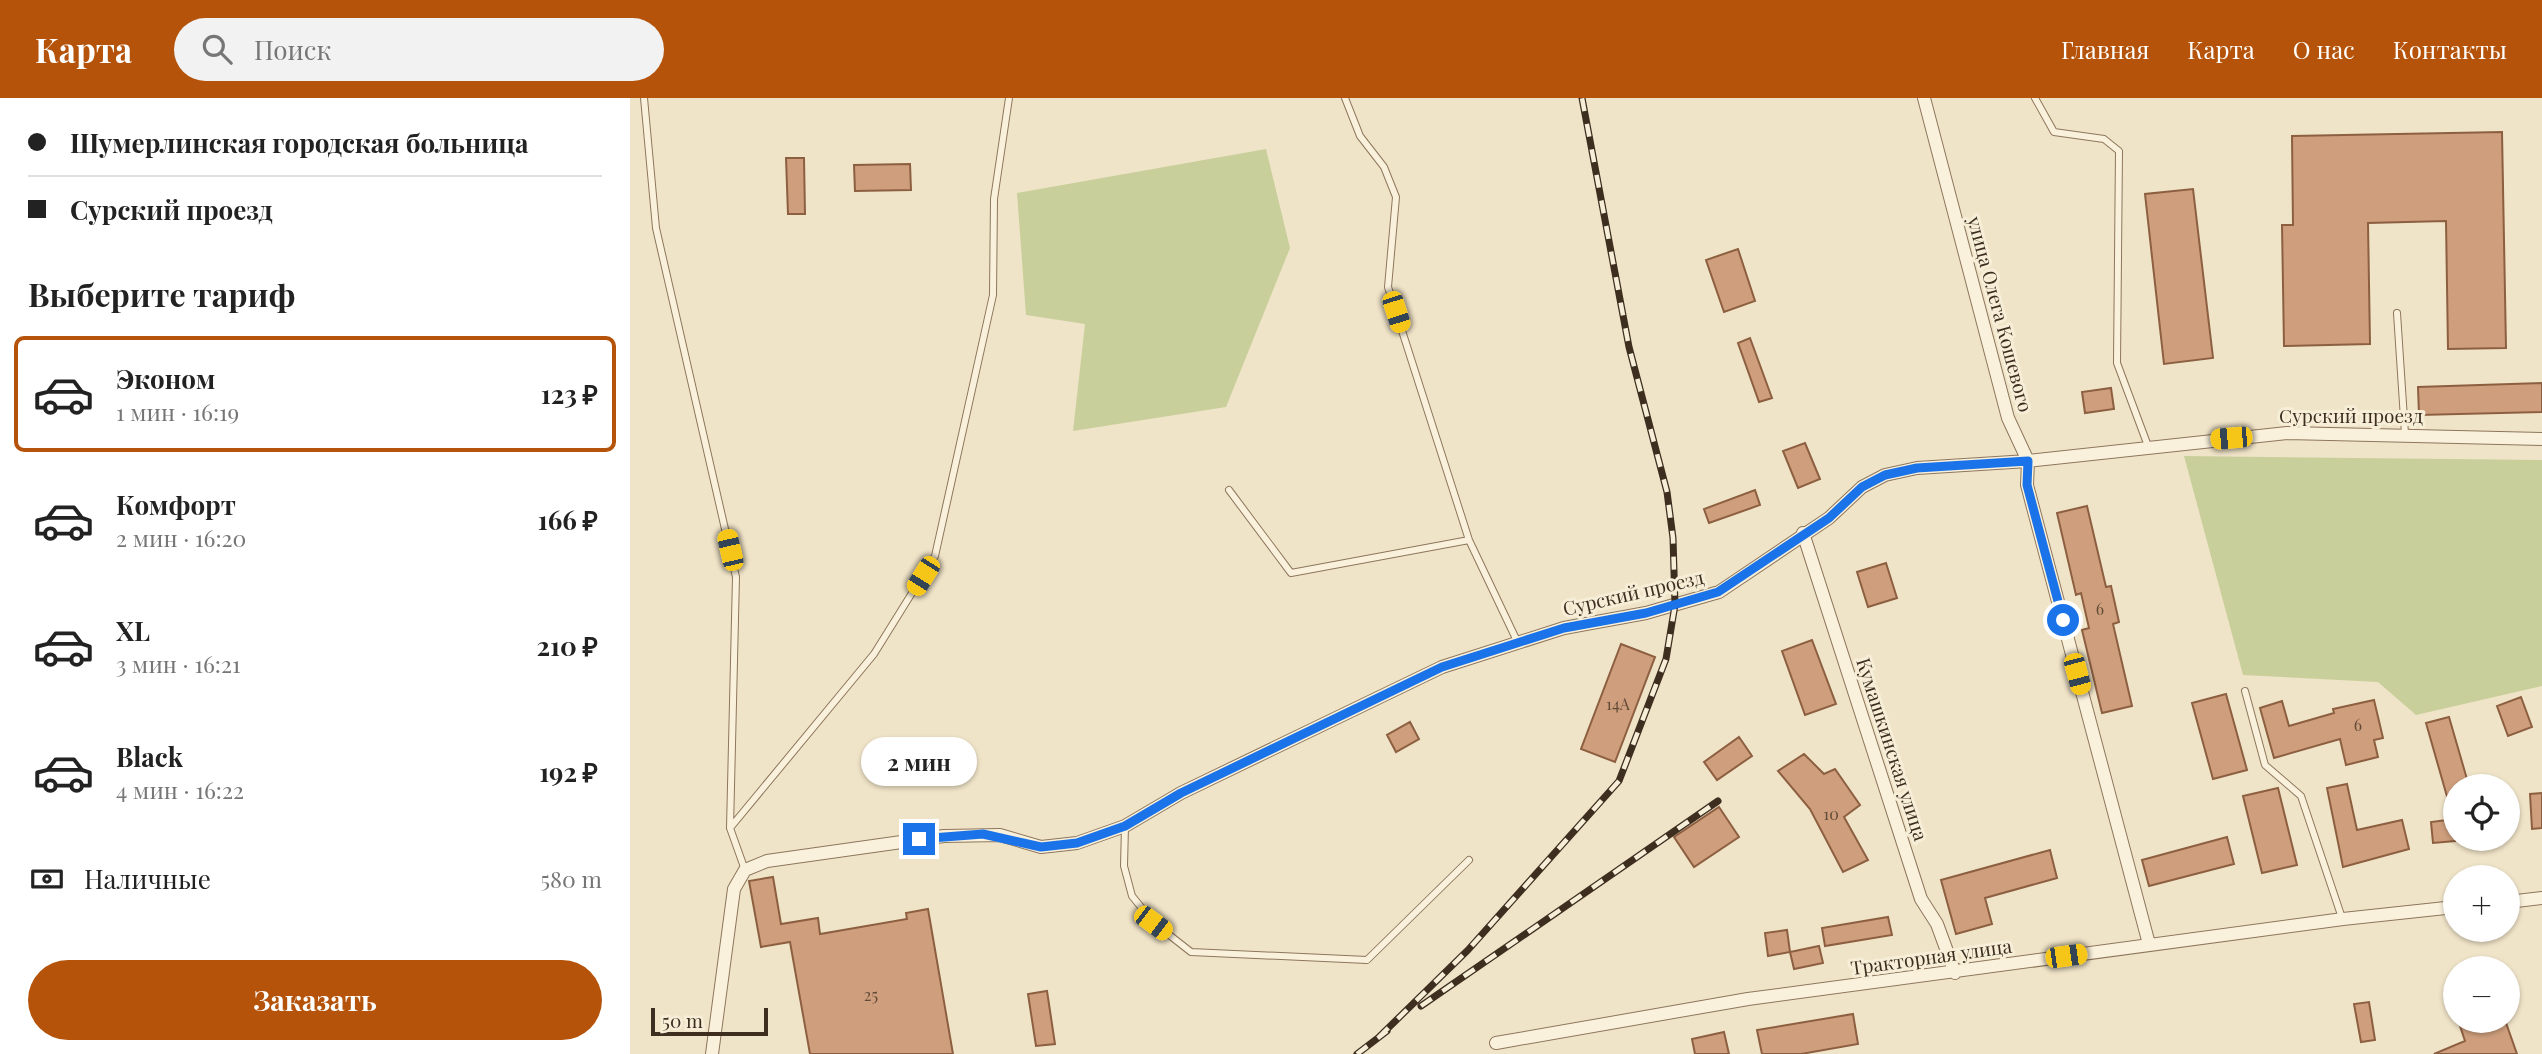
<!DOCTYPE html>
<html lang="ru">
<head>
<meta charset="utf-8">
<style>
  body { margin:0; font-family:"Playfair Display",serif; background:#f2f2f2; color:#222; height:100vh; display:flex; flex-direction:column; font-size:26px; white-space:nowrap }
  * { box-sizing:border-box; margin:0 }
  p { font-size:23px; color:#767676 }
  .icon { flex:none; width:38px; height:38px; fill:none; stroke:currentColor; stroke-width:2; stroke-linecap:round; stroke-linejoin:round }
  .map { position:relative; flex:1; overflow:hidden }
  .side { display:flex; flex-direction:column; background:#fff; width:630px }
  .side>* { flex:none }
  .banner { display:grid; align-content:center; height:154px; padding:0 28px; background:#fff }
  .buttons { position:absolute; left:1813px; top:676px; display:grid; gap:14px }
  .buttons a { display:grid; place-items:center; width:77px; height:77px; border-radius:50%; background:#fff; box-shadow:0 2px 5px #0004; font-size:35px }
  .scale { position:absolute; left:21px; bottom:18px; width:117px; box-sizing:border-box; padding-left:7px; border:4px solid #3d2e20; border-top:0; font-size:19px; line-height:24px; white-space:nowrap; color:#3d2e20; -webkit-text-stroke:5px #f7eed8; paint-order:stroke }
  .end { position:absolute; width:32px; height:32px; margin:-16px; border:9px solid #1a73e8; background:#fff; box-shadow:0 0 0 4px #fff }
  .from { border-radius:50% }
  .bubble { position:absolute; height:49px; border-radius:24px; background:#fff; box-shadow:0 2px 5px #0004; font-size:23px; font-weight:700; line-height:49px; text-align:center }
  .car { position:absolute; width:21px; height:42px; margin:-21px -10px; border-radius:9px; box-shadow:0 0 5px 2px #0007; background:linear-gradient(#f5c518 24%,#345 0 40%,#f5c518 0 76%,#345 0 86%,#f5c518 0) }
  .banner b { display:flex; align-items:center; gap:24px; height:66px; font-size:26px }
  .banner b+b { border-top:2px solid #e0e0e0 }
  .banner i { width:18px; height:18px; background:#222 }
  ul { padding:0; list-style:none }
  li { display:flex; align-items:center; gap:21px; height:116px; margin:0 14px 10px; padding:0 14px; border:4px solid transparent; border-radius:10px }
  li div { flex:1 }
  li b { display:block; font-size:26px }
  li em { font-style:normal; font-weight:700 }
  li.active { border-color:#b45309 }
  li>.icon { width:63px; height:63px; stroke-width:1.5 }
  h2 { padding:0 28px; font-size:32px; line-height:84px }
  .pay { display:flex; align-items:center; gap:18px; height:77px; padding:0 28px; font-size:26px }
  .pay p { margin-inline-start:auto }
  .cta { display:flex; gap:14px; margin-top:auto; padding:14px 28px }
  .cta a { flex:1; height:80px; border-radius:42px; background:#b45309; color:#fff; font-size:28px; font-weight:700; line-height:80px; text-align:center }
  header { display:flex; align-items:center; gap:42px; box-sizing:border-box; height:98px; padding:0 35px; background:#b45309; color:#fff }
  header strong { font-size:33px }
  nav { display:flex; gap:38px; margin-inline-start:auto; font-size:24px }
  .search { width:490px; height:63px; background:#f2f2f2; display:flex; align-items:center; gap:18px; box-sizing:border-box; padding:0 24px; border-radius:38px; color:#767676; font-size:26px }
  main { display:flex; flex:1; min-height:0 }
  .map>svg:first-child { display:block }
  .green { fill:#c9cf9b }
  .building { fill:#cf9f7d; stroke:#8d5f41; stroke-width:2 }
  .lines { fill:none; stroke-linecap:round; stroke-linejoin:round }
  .service-casing { stroke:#8d765c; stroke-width:8 }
  .minor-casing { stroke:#8d765c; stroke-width:14 }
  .service { stroke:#faf1dc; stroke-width:6 }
  .minor { stroke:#faf1dc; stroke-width:12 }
  .rail-casing { stroke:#3d2e20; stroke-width:7 }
  .rail { stroke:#f7eed8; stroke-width:4.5; stroke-dasharray:13; stroke-linecap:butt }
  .route { stroke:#1a73e8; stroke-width:9 }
  .labels { text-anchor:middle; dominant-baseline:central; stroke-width:6; stroke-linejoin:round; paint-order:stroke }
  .number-label { font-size:16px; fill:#624a37 }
  .street-label { font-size:19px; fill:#3d2e20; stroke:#f7eed8 }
</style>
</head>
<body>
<header>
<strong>Карта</strong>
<div class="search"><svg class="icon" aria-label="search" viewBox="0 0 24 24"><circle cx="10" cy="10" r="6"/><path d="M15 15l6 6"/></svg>Поиск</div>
<nav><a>Главная</a><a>Карта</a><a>О нас</a><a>Контакты</a></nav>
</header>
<main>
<section class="side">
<div class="banner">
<b><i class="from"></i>Шумерлинская городская больница</b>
<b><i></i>Сурский проезд</b>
</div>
<h2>Выберите тариф</h2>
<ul>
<li class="active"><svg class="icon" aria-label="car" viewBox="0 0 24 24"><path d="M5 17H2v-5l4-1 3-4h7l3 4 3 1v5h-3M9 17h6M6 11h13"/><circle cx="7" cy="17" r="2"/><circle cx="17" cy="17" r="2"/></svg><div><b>Эконом</b><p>1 мин · 16:19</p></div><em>123 ₽</em></li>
<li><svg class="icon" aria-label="car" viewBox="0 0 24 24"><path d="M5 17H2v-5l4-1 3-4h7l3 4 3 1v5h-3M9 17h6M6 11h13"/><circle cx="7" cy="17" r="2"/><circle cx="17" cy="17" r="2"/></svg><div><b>Комфорт</b><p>2 мин · 16:20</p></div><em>166 ₽</em></li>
<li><svg class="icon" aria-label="car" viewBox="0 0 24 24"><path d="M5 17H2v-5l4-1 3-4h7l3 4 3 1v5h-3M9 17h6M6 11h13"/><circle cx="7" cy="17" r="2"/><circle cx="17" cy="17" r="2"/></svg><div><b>XL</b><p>3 мин · 16:21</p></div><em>210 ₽</em></li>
<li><svg class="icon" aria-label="car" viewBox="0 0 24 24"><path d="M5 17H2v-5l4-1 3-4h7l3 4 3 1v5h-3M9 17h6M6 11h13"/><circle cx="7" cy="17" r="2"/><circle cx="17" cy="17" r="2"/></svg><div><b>Black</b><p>4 мин · 16:22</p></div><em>192 ₽</em></li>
</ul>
<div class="pay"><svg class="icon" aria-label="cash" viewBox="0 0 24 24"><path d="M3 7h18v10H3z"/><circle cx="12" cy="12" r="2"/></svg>Наличные<p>580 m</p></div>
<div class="cta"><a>Заказать</a></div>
</section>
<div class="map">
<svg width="1912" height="956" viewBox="0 0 1912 956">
  <rect width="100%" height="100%" fill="#f0e4c8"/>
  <path class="green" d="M 636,51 L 660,150 L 596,309 L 443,333 L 455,226 L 396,217 L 387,95 Z
    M 1554,358 L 1912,362 L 1912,588 L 1786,617 L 1748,584 L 1613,577 Z"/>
  <path class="building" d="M 1872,34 L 1876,250 L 1818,251 L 1816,123 L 1738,125 L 1740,246 L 1654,248 L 1652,127 L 1663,127 L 1662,38 Z
    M 156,60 L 174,60 L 175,116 L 158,116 Z
    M 280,66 L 281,92 L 225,93 L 224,67 Z
    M 1563,91 L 1583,260 L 1534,266 L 1515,96 Z
    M 1108,151 L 1125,203 L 1094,214 L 1076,162 Z
    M 1120,240 L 1142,300 L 1129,304 L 1108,245 Z
    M 1912,285 L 1912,314 L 1789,317 L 1788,289 Z
    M 1481,290 L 1484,311 L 1455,315 L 1452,294 Z
    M 1175,345 L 1190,381 L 1168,390 L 1153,353 Z
    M 1125,392 L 1130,407 L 1079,425 L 1074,411 Z
    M 1457,408 L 1476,489 L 1481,488 L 1489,524 L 1483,526 L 1502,608 L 1472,615 L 1452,532 L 1459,530 L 1451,495 L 1446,497 L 1427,415 Z
    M 1256,465 L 1267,500 L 1238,509 L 1227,474 Z
    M 1182,542 L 1206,606 L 1175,617 L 1152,553 Z
    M 991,546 L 1025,559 L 985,664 L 951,651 Z
    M 1596,596 L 1617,672 L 1583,681 L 1562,605 Z
    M 1891,599 L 1902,629 L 1878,638 L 1867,608 Z
    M 1744,602 L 1753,640 L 1744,642 L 1748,659 L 1716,667 L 1710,641 L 1644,660 L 1630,610 L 1652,603 L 1659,628 L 1704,615 L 1703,611 Z
    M 1819,619 L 1839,688 L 1825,688 L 1825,715 L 1822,716 L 1796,625 Z
    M 780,624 L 789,641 L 766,654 L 757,637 Z
    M 1109,639 L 1122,658 L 1087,682 L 1074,664 Z
    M 1174,656 L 1194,676 L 1205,671 L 1230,707 L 1214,719 L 1238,762 L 1213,774 L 1180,711 L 1148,673 Z
    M 1717,686 L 1727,732 L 1772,722 L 1779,751 L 1713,769 L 1697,690 Z
    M 1648,690 L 1667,767 L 1632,775 L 1613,698 Z
    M 1912,695 L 1912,730 L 1902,731 L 1900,696 Z
    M 1089,709 L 1109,739 L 1064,769 L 1044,739 Z
    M 1825,721 L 1825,743 L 1803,745 L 1801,724 Z
    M 1597,739 L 1604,766 L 1519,788 L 1512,762 Z
    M 1420,752 L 1427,780 L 1355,800 L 1362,826 L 1326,836 L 1311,782 Z
    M 143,779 L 151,826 L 188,820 L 190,836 L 277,821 L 276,815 L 298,811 L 323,956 L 180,956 L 160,844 L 131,849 L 119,783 Z
    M 1258,819 L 1262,837 L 1195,848 L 1192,830 Z
    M 1157,832 L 1160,854 L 1138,858 L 1135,835 Z
    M 1189,848 L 1193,865 L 1164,871 L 1160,854 Z
    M 417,893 L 425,946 L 406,948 L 398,896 Z
    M 1739,904 L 1745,942 L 1731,944 L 1724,906 Z
    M 1223,916 L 1228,946 L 1171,956 L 1132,956 L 1127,932 Z
    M 1828,922 L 1875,922 L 1887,956 L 1804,956 L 1835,943 Z
    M 1094,934 L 1099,956 L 1065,956 L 1062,941 Z"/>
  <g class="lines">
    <g class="service-casing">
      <path id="service" d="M 14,0 L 26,130 L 106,479 L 100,730
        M 715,0 L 730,38 L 754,69 L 766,99 L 758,189 L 839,442 L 887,543
        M 1405,0 L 1424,34 L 1474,41 L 1489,53 L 1487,265 L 1518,348
        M 1767,215 L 1775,336
        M 599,392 L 661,475 L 839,442
        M 1615,593 L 1635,667 L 1671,698 L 1712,820
        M 495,728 L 494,768 L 502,798 L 524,825 L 561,854 L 737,862 L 839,762
        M 115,772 L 100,730 L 244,556 L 305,458 L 363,197 L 364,101 L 379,0"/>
    </g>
    <g class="minor-casing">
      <path id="minor" d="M 1294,0 L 1378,320 L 1398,363 L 1397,387 L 1519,846
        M 1173,435 L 1291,801 L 1307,826 L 1325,875
        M 1878,804 L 1912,800
        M 866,945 L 1118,901 L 1713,821 L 1825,809
        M 82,956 L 104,791 L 115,772 L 137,763 L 314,738 L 370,737 L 411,749 L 447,745 L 495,728 L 551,695 L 812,569 L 934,530 L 1016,515 L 1089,494 L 1199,420 L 1232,389 L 1255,377 L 1287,370 L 1398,363 L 1657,335 L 1912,341"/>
    </g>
    <use href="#service" class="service"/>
    <use href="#minor" class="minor"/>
    <g class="rail-casing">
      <path id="rail" d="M 791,908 L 1088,703
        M 749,939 L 838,852 L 989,683 L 1036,561 L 1045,507 L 1043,440 L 1037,394 L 999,249 L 952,0
        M 727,956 L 757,933"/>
    </g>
    <use href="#rail" class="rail"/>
  </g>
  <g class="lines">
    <path class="route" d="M 289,741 L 353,736 L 411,749 L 447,745 L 495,728 L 551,695 L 812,569 L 934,530 L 1016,515 L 1088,494 L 1199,420 L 1232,389 L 1255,377 L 1287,370 L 1398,363 L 1397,387 L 1433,522"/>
  </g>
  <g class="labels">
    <g class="number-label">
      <text x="1470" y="510">6</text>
      <text x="988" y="605">14А</text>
      <text x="1728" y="626">6</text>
      <text x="1201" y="715">10</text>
      <text x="241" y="896">25</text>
    </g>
    <g class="street-label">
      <text transform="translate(1371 216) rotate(75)">улица Олега Кошевого</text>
      <text x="1721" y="317">Сурский проезд</text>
      <text transform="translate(1003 494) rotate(-13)">Сурский проезд</text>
      <text transform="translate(1263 651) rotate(72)">Кумашкинская улица</text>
      <text transform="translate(1301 858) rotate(-8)">Тракторная улица</text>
    </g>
  </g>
</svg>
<div class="buttons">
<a><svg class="icon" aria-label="locate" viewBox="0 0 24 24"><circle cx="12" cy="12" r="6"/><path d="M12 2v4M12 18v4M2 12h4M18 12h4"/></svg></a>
<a>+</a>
<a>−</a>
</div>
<div class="scale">50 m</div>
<i class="end from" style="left:1433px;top:522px"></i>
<i class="end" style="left:289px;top:741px"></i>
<div class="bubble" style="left:231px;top:639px;width:116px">2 мин</div>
<i class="car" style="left:766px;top:214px;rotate:162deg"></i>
<i class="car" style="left:1601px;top:340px;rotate:265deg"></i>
<i class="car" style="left:100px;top:452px;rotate:347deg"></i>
<i class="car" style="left:293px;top:478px;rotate:212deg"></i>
<i class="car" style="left:1447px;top:576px;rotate:165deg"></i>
<i class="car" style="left:523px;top:825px;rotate:127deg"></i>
<i class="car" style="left:1436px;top:858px;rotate:82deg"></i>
</div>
</main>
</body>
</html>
